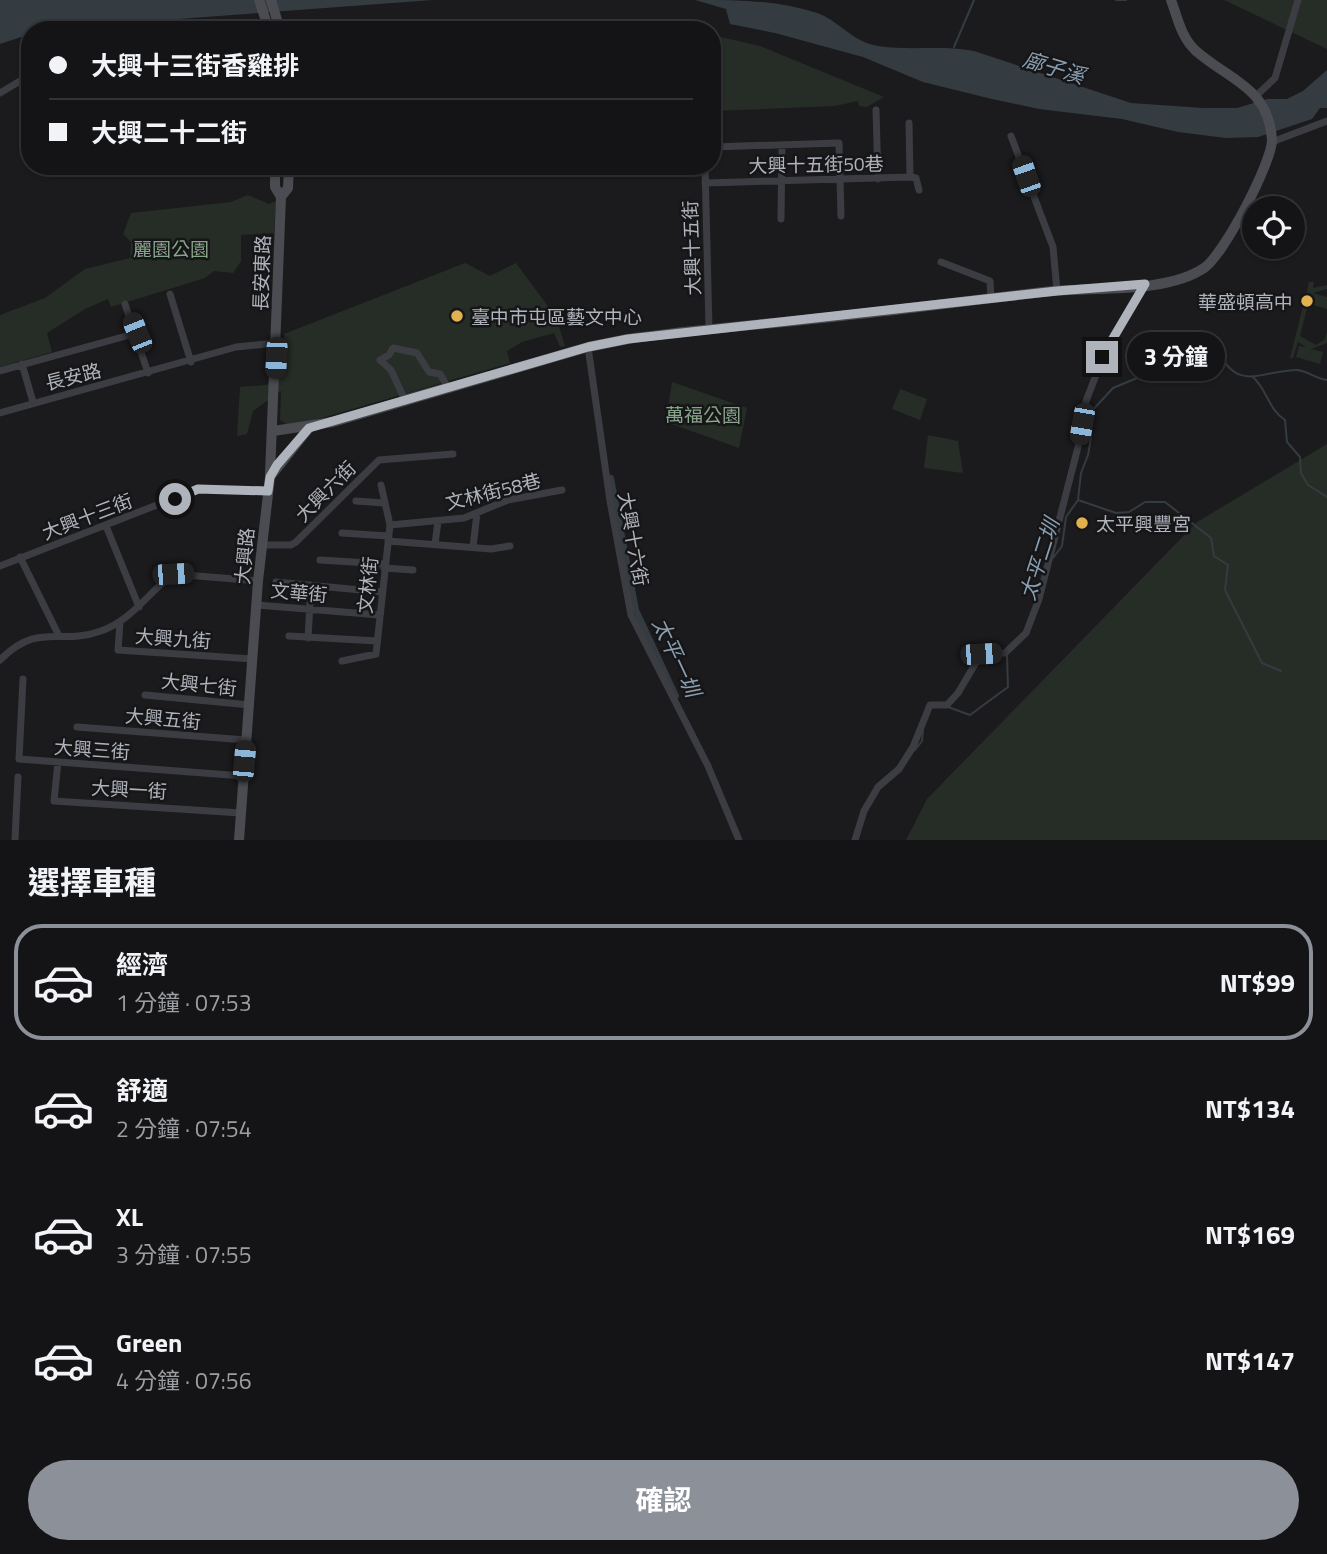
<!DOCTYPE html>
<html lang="zh-TW">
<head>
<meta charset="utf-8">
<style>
  body { margin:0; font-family:"Titillium Web","Noto Sans TC",sans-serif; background:#1d1d1f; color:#f1f3f6; height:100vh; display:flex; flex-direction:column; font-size:26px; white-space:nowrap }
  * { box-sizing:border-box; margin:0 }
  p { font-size:23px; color:#9d9ea1 }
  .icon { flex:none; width:38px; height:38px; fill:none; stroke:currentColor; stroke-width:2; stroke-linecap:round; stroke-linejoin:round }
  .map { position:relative; height:840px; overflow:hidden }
  .sheet { display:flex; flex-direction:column; background:#141416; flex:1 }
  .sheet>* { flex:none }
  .guide { position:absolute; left:21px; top:21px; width:700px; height:154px; border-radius:28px; box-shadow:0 2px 5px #0004,0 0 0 2px #333335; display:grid; align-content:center; height:154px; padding:0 28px; background:#141416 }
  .buttons { position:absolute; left:1242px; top:196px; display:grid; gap:14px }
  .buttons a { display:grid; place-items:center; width:63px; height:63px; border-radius:50%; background:#141416; box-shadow:0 2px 5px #0004,0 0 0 2px #333335; font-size:35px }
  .end { position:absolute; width:32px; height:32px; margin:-16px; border:9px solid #afb3bb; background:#111; box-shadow:0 0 0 4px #111 }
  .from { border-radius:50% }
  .bubble { position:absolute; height:49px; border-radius:24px; background:#141416; box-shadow:0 2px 5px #0004,0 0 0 2px #333335; font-size:23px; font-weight:700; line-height:49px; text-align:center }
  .car { position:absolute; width:21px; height:42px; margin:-21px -10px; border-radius:9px; box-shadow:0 0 5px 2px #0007; background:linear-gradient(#222 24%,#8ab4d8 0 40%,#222 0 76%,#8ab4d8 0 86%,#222 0) }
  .guide b { display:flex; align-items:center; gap:24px; height:66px; font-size:26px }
  .guide b+b { border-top:2px solid #333335 }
  .guide i { width:18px; height:18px; background:#f1f3f6 }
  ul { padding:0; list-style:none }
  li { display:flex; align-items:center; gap:21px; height:116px; margin:0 14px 10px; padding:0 14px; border:4px solid transparent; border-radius:28px }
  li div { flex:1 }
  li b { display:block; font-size:26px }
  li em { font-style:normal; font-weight:700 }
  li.current { border-color:#8c9099 }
  li>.icon { width:63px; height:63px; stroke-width:1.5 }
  h2 { padding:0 28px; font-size:32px; line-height:84px }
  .cta { display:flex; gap:14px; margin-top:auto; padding:14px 28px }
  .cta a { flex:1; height:80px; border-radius:42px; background:#8c9099; color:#fff; font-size:28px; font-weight:700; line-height:80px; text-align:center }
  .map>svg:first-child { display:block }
  .green { fill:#252d26 }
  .water { fill:#343c42 }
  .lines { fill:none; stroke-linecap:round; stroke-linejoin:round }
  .stream { stroke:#343c42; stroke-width:2 }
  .canal { stroke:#343c42; stroke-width:6 }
  .street { stroke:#3c3d42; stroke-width:7 }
  .secondary { stroke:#4b4c51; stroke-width:10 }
  .route { stroke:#afb3bb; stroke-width:9 }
  .poi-dot { fill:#e1b04f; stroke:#161618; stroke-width:2.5 }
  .labels { text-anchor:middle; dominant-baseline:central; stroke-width:5; stroke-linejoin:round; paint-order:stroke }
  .street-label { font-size:19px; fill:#afb3bb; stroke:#161618 }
  .park-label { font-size:19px; fill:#88a48a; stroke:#161618 }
  .poi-label { font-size:19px; fill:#afb3bb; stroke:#161618; text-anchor:start }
  .water-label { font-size:21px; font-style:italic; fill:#8a9fb2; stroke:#161618 }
</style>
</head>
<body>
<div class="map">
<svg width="1327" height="840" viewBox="0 0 1327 840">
  <rect width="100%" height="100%" fill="#1b1b1d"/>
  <path class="green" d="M 1224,0 L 1327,0 L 1327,49 Z
    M 712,35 L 760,46 L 884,97 L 867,107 L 859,106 L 858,101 L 835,106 L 712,111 Z
    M 248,195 L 269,204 L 276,201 L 274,233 L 241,235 L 241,261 L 233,273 L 214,271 L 205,278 L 111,307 L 108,299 L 85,309 L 47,333 L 52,352 L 0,367 L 0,315 L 45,298 L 85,269 L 130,258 L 131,242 L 123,234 L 131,213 L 231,202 Z
    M 465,263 L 490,276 L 516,263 L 556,317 L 565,346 L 560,347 L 554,333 L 522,342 L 507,351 L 510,363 L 291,427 L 280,420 L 281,391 L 253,411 L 247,434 L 237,436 L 240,387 L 266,385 L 282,378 L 284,334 Z
    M 1309,282 L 1314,282 L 1313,288 L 1327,285 L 1327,289 L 1313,293 L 1327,297 L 1327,309 L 1309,304 L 1310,296 L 1300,336 L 1316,345 L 1325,339 L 1327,331 L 1327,343 L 1311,349 L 1323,352 L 1320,364 L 1296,357 L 1299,346 L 1306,347 L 1298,342 L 1293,358 L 1290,358 Z
    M 672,382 L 747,408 L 739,448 L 666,422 Z
    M 900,389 L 927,399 L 920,420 L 892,409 Z
    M 928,435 L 958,441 L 963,473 L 924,468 Z
    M 1327,444 L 1327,840 L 906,840 L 927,799 L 1197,522 Z"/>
  <path class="water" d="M 0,0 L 433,0 L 30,30 L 30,34 L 0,44 Z
    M 695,0 C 737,0 777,0 817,13 C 840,21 852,42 878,46 C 910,51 942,45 974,51 L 1131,103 L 1203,108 L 1237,108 L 1267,99 L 1287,99 L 1303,91 L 1327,70 L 1327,108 L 1320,108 L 1312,119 L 1258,137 L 1226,138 L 1178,132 L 1122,119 L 1039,109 L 992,99 L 923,82 L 863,57 L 775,33 L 730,24 L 726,9 Z"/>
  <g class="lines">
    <path class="stream" d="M 1116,0 L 1126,0
      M 954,47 L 974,0
      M 1253,377 C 1268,391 1268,409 1285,420 L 1287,442 L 1300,457 L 1301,473 L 1308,485 L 1327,497
      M 1078,500 L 1116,513 L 1129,512 L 1145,502 L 1165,502 L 1211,538 L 1214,556 L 1228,565 L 1225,590 L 1262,663 L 1281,671
      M 1053,558 L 1062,546 L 1066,517 L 1078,500 L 1081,473 L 1088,455 L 1091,438 L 1090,413 L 1113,388 L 1214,346 C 1239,392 1252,373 1295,370 C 1305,369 1316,379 1327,380
      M 948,707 L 970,715 L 1008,687 L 1007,655
      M 915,750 L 922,741 L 923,730"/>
    <path class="canal" d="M 611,478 L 636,610 L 676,696"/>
    <path class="street" d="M 384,30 L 587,24 L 663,30
      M 0,93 L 30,75
      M 1257,95 L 1275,78 L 1298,0
      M 876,110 L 878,179
      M 909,123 L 910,177
      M 1011,136 L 1053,247 L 1057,291
      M 1272,142 L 1327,121
      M 712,147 L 839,143 L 841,216
      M 705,166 L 709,328
      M 705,183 L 910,177 L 916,178 L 919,190
      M 781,219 L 782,145
      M 941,262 L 990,281 L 991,298
      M 170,294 L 191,362
      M 125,304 L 148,373
      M 588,347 L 610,501 L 631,615 L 708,766 L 739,840
      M 393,348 L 417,353 L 429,372 L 440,374 L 447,386 L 404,398 L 391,370 L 380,360 L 389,355 Z
      M 22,364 L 33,402
      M 0,371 L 137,333
      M 0,413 L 236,347 L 276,343
      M 356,501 L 384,503
      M 390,525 L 464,518 L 508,500 L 562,490
      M 106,526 L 139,607
      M 342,533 L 389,536
      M 388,541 L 491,549 L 510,546
      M 435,544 L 438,521
      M 262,545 L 291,545 L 296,542 L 379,460 L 453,454
      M 473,547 L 477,513
      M 20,557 L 58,634
      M 320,560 L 385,564
      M 0,566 L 198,489 L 268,491
      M 384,568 L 413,570
      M 276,582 L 382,592
      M 257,605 L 380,615
      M 120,622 L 118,650 L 253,659
      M 289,636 L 377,641
      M 308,638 L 311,585
      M 0,660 C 39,621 59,646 101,631 C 131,621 148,593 173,574 L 258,581
      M 342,661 L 376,654 L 390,525 L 381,485
      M 23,679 L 19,759 L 243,776
      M 145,695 L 250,705
      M 77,727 L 246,740
      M 58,762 L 54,801 L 241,813
      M 15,840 L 18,777
      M 855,840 L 864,811 L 878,787 L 899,769 L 913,747 L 930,705 L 947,705 L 958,693 L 981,654 L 1005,653 L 1026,633 L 1039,599 L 1078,447 L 1086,401 L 1103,357 L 1145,284"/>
    <path class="secondary" d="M 259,0 L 269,30
      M 271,0 L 280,30
      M 275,166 L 275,187 L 281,197
      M 281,197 L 288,188 L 289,166
      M 273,431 L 333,422 L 588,347 L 628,339 C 702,328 776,324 849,315 C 918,308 986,298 1054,291 C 1098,287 1167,293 1204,268 C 1223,256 1273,161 1272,139 C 1268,87 1229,80 1196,51 C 1181,37 1178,19 1171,0
      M 270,474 L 281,197
      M 239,840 L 258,581 L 270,477 L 309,428"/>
  </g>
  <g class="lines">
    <path class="route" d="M 175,499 L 198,489 L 268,491 L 270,477 L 277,465 L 309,428 L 588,347 L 628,339 L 1057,291 L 1145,284 L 1102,357"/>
  </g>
  <g class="poi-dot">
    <circle cx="1307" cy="301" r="7"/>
    <circle cx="457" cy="316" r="7"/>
    <circle cx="1082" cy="523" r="7"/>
  </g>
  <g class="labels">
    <g class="street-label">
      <text transform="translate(816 164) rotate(-1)">大興十五街50巷</text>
      <text transform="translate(691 248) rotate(-92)">大興十五街</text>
      <text transform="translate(261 273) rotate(-88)">長安東路</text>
      <text transform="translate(73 376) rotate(-14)">長安路</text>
      <text transform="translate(325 491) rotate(-45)">大興六街</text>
      <text transform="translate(493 491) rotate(-14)">文林街58巷</text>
      <text transform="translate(87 516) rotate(-21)">大興十三街</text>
      <text transform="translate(634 539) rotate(80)">大興十六街</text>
      <text transform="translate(244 556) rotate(-85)">大興路</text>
      <text transform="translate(367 585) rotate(-84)">文林街</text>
      <text transform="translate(299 592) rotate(5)">文華街</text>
      <text transform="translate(173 638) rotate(4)">大興九街</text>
      <text transform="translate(199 684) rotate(6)">大興七街</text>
      <text transform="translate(163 718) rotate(5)">大興五街</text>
      <text transform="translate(92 749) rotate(4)">大興三街</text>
      <text transform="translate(129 789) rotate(3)">大興一街</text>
    </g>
    <g class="park-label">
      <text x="171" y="248">麗園公園</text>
      <text x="703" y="414">萬福公園</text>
    </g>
    <g class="poi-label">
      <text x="1293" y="301" text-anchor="end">華盛頓高中</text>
      <text x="471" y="316">臺中市屯區藝文中心</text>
      <text x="1096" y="523">太平興豐宮</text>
    </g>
    <g class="water-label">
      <text transform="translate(1054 67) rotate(17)">廍子溪</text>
      <text transform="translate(1039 559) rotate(-72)">太平二圳</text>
      <text transform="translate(677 657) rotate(65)">太平一圳</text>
    </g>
  </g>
</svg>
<div class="buttons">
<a><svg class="icon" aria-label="locate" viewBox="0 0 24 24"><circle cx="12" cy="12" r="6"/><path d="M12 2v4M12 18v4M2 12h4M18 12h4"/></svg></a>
</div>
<i class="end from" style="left:175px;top:499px"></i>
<i class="end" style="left:1102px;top:357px"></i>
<div class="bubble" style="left:1127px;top:332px;width:98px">3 分鐘</div>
<i class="car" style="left:1026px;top:176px;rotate:341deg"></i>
<i class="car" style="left:137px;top:333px;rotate:338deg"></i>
<i class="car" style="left:276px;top:358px;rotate:183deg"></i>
<i class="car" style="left:1082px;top:424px;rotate:190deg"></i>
<i class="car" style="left:173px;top:574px;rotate:87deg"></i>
<i class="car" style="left:981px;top:654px;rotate:87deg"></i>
<i class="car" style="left:244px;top:761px;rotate:5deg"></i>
<div class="guide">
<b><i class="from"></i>大興十三街香雞排</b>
<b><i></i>大興二十二街</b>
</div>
</div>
<section class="sheet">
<h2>選擇車種</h2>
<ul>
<li class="current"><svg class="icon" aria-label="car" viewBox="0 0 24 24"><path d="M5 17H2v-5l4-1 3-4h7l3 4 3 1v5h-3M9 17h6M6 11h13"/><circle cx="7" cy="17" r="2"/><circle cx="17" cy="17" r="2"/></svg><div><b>經濟</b><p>1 分鐘 · 07:53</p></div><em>NT$99</em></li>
<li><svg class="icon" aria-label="car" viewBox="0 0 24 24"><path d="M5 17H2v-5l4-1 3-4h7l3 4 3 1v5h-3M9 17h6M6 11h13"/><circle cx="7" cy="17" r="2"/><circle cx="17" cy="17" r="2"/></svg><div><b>舒適</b><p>2 分鐘 · 07:54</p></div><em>NT$134</em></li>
<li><svg class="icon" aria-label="car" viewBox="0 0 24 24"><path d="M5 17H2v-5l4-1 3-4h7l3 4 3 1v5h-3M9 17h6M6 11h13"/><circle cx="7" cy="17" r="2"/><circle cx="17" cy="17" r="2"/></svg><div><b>XL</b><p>3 分鐘 · 07:55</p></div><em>NT$169</em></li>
<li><svg class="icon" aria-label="car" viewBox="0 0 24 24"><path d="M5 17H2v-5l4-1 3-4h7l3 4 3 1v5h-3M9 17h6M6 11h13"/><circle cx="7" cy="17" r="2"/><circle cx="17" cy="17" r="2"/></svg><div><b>Green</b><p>4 分鐘 · 07:56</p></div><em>NT$147</em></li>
</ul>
<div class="cta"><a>確認</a></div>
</section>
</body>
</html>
